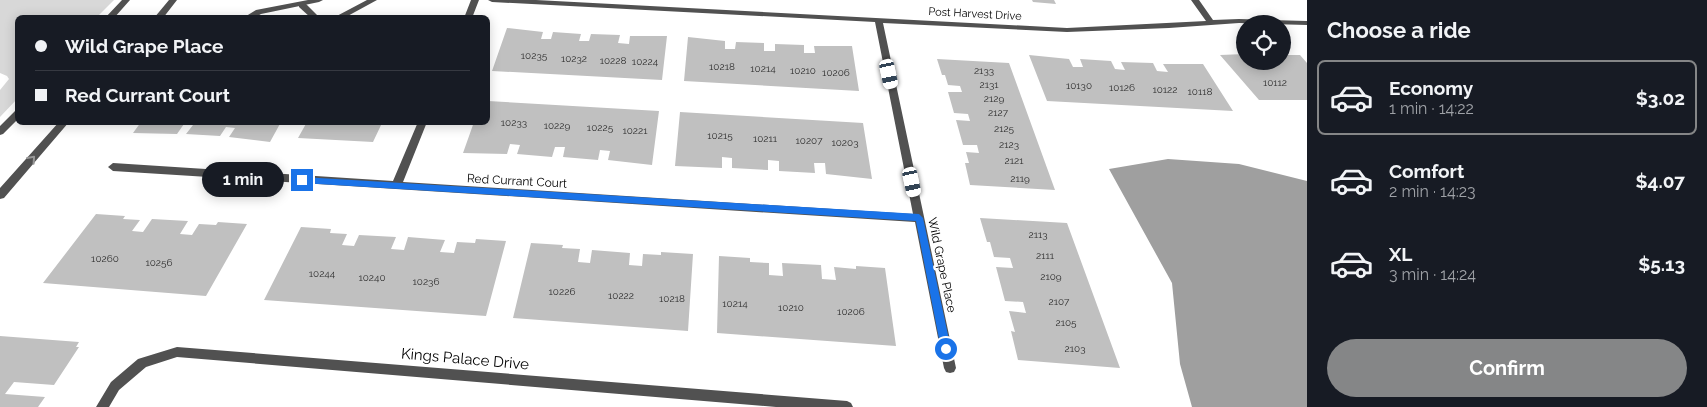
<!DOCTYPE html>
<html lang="en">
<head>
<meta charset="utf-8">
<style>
  body { margin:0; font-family:Raleway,sans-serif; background:#242831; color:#f1f3f6; height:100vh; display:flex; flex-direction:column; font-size:19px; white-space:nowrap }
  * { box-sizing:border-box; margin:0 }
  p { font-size:16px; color:#9ea1a6 }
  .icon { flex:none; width:28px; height:28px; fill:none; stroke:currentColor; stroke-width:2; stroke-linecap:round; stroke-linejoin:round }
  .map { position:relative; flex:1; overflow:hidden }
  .sheet { display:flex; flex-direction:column; background:#171b24; width:400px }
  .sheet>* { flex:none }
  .guide { position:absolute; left:15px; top:15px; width:475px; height:110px; border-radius:8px; box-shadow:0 2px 12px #0003; display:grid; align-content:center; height:110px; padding:0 20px; background:#171b24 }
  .fabs { position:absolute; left:1236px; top:15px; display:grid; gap:10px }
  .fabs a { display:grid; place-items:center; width:55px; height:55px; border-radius:50%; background:#171b24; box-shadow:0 2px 12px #0003; font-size:25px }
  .end { position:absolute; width:22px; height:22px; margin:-11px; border:6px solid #1a73e8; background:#fff; box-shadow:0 0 0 2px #fff }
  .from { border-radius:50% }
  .bubble { position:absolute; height:35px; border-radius:18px; background:#171b24; box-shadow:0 2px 12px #0003; font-size:16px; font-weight:700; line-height:35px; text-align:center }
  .car { position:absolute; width:15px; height:30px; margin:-15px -8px; border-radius:6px; box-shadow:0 0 4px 1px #0007; background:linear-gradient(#fff 24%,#345 0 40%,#fff 0 76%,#345 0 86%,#fff 0) }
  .guide b { display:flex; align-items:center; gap:18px; height:48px; font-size:19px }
  .guide b+b { border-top:1px solid #363941 }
  .guide i { width:12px; height:12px; background:#f1f3f6 }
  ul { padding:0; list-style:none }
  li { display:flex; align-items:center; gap:15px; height:75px; margin:0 10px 8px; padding:0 10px; border:2px solid transparent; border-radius:8px }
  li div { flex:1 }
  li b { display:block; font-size:19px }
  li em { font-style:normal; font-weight:700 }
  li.on { border-color:#858687 }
  li>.icon { width:45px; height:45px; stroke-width:1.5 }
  h2 { padding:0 20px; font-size:22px; line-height:60px }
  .button { display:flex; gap:10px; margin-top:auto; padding:10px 20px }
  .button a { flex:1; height:58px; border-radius:30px; background:#858687; color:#fff; font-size:20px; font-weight:700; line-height:58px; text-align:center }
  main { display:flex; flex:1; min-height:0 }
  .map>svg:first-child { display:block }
  .green { fill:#d8d8d8 }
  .water { fill:#9f9f9f }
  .building { fill:#c0c0c0 }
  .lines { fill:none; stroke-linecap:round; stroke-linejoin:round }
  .service { fill:#515151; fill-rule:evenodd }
  .minor { fill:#515151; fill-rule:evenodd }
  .tertiary { fill:#515151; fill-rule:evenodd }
  .oneway { stroke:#979797 }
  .route { fill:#1a73e8 }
  .labels { text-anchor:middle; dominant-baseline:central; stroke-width:5; stroke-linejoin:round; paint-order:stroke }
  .number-label { font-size:10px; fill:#303030 }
  .far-street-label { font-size:11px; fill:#000; stroke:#fff }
  .street-label { font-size:12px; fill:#000; stroke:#fff }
  .near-street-label { font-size:15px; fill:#000; stroke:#fff }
</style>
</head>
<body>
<main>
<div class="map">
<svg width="1307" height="407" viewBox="0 0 1307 407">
  <rect width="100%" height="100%" fill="#fff"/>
  <path class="green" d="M 0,0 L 114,0 L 97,17 L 18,18 L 17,99 L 0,117 L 0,90 L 9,79 L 7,76 L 0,73 Z"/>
  <path class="water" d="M 1168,159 L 1239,164 L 1307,181 L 1307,407 L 1192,407 L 1180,364 L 1172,283 L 1109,169 Z"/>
  <path class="building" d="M 1032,0 L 1054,0 L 1056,4 L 1033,2 Z
    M 507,28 L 543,32 L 541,39 L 551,39 L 553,32 L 581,34 L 579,41 L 589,41 L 591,34 L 620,35 L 618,43 L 629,44 L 630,36 L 667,36 L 662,80 L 492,71 Z
    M 688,37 L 725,41 L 725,49 L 735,49 L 736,42 L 764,43 L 764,51 L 775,51 L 775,44 L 804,45 L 804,53 L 815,53 L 814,46 L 852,46 L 859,91 L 684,81 Z
    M 1245,54 L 1245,61 L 1265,61 L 1267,64 L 1282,61 L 1282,55 L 1300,55 L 1307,63 L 1307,100 L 1259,100 L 1220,55 Z
    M 1029,55 L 1069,59 L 1073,67 L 1083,67 L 1080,59 L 1111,61 L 1115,69 L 1125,70 L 1121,62 L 1153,63 L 1157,71 L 1168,72 L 1163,64 L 1203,64 L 1233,111 L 1047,101 Z
    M 937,59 L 1009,63 L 1055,190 L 970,185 L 965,163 L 969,163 L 966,152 L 979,153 L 977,145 L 963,145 L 956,120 L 970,121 L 968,114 L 954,113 L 948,92 L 962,92 L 960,86 L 948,85 L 945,75 L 942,75 Z
    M 488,101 L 659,111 L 652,165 L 608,160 L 610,151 L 600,150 L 598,160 L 563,157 L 565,147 L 555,147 L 552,157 L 517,154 L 520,145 L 510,144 L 507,154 L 463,153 L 474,122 L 488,122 Z
    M 680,112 L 863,123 L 872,179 L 826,174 L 825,163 L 814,163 L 815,173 L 779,171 L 779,161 L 768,160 L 768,170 L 732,168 L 732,158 L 722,157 L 722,168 L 675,166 Z
    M 141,122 L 281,122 L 270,142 L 229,137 L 235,128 L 226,127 L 220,136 L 186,134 L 193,125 L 184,124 L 177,134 L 133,133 Z
    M 307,122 L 380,122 L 382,123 L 373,142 L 298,138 Z
    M 96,214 L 125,216 L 123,219 L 140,220 L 132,231 L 143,232 L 152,219 L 188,221 L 180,234 L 192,235 L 199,224 L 216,225 L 218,222 L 247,224 L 206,296 L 43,283 Z
    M 980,218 L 1067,223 L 1120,368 L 1018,360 L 1011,331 L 1015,332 L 1009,311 L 1026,313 L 1023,302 L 1005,301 L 996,267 L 1013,268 L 1010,258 L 994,257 L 990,242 L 987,242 Z
    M 301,227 L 331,229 L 330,233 L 347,234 L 342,245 L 354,246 L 359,235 L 396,237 L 391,249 L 404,250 L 408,237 L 445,240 L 440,252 L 454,253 L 457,242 L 475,243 L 476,239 L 506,241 L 486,316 L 264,300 Z
    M 531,243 L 563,245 L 562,248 L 580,249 L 578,262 L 590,263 L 592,250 L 630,253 L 629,265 L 642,266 L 643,254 L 661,255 L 661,252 L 693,254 L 688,331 L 513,318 Z
    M 719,256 L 750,258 L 750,262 L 769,263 L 769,275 L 783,276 L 782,263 L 821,265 L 822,279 L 836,280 L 834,267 L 856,269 L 856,266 L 885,268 L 896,346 L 717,333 Z
    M 0,336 L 79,342 L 76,347 L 79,347 L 54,385 L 14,382 L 5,394 L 45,397 L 38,407 L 0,407 Z"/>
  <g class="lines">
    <path class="service" d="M 299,3 L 305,3 L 320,18 L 311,18 L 299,7 Z"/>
    <path class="minor" d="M 308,0 L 323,0 L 319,2 L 261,14 L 254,18 L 243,18 L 256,10 Z
      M 367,0 L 377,0 L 344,18 L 333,18 Z
      M 471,0 L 479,0 L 472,18 L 464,18 Z
      M 488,0 L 536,0 L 1067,28 L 1206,21 L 1191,0 L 1199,0 L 1213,20 L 1239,19 L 1307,21 L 1307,25 L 1239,23 L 1169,28 L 1067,32 L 883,23 L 956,368 L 954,372 L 950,373 L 946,372 L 944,368 L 915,222 L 113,171 L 108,167 L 113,163 L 393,181 L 418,122 L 427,122 L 403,182 L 913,214 L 875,22 L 492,2 Z
      M 177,347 L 847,401 L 851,403 L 853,407 L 776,407 L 177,357 L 146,367 L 119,390 L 109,407 L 96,407 L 111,382 L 138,359 Z"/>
    <path class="tertiary" d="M 122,0 L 130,0 L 114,18 L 105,18 Z
      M 169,0 L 177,0 L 163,18 L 154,18 Z
      M 18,110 L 18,119 L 3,134 L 0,135 L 0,126 L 15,111 Z
      M 59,122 L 69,122 L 4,198 L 0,199 L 0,188 Z"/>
  </g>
  <defs><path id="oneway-chevron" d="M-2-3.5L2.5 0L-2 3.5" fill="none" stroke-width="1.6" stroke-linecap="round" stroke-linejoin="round" transform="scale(1.25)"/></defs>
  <use class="oneway" href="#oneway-chevron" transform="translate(32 159) rotate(-48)"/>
  <path class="route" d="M 302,177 L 919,214 L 923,218 L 951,349 L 946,353 L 941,349 L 916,221 L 302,183 L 298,180 Z"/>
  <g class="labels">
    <g class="number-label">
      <text x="534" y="55">10235</text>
      <text x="574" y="58">10232</text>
      <text x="613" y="60">10228</text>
      <text x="645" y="61">10224</text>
      <text x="722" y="66">10218</text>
      <text x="763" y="68">10214</text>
      <text x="803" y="70">10210</text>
      <text x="984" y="70">2133</text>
      <text x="836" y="72">10206</text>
      <text x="1275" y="82">10112</text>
      <text x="989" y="84">2131</text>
      <text x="1079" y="85">10130</text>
      <text x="1122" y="87">10126</text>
      <text x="1165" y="89">10122</text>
      <text x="1200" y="91">10118</text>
      <text x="994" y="98">2129</text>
      <text x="998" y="112">2127</text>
      <text x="514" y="122">10233</text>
      <text x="557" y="125">10229</text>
      <text x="600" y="127">10225</text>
      <text x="1004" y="128">2125</text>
      <text x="635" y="130">10221</text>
      <text x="720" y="135">10215</text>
      <text x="765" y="138">10211</text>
      <text x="809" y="140">10207</text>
      <text x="845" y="142">10203</text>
      <text x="1009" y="144">2123</text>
      <text x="1014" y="160">2121</text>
      <text x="1020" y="178">2119</text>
      <text x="1038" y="234">2113</text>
      <text x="1045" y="255">2111</text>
      <text x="105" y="258">10260</text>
      <text x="159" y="262">10256</text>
      <text x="322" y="273">10244</text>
      <text x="1051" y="276">2109</text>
      <text x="372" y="277">10240</text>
      <text x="426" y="281">10236</text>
      <text x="562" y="291">10226</text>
      <text x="621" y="295">10222</text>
      <text x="672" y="298">10218</text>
      <text x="1059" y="301">2107</text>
      <text x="735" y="303">10214</text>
      <text x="791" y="307">10210</text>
      <text x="851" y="311">10206</text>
      <text x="1066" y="322">2105</text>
      <text x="1075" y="348">2103</text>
    </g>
    <g class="far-street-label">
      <text transform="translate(975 14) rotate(3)">Post Harvest Drive</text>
    </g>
    <g class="street-label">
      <text transform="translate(517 181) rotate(3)">Red Currant Court</text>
      <text transform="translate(942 265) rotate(78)">Wild Grape Place</text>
    </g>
    <g class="near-street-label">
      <text transform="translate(465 359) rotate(5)">Kings Palace Drive</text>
    </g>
  </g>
</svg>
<div class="fabs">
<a><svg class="icon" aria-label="locate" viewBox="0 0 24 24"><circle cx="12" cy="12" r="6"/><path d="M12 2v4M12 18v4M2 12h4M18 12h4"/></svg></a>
</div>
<i class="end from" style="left:946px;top:349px"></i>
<i class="end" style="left:302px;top:180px"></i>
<div class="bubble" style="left:202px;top:162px;width:82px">1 min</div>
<i class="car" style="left:889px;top:74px;rotate:168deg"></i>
<i class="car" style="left:912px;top:182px;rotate:168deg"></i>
<div class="guide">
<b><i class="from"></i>Wild Grape Place</b>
<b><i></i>Red Currant Court</b>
</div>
</div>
<section class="sheet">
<h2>Choose a ride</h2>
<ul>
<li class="on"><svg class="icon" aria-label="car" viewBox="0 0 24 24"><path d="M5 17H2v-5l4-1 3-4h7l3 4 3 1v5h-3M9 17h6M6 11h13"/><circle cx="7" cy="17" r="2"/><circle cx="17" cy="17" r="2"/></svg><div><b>Economy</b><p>1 min · 14:22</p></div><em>$3.02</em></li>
<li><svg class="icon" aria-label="car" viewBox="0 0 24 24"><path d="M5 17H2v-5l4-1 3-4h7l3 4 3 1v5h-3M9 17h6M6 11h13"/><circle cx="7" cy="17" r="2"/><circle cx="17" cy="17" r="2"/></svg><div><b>Comfort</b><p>2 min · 14:23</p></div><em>$4.07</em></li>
<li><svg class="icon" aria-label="car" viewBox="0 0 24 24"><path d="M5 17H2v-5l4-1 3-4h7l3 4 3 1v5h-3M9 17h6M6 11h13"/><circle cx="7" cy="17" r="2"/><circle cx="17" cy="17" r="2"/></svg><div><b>XL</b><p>3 min · 14:24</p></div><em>$5.13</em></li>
</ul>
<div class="button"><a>Confirm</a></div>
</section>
</main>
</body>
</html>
